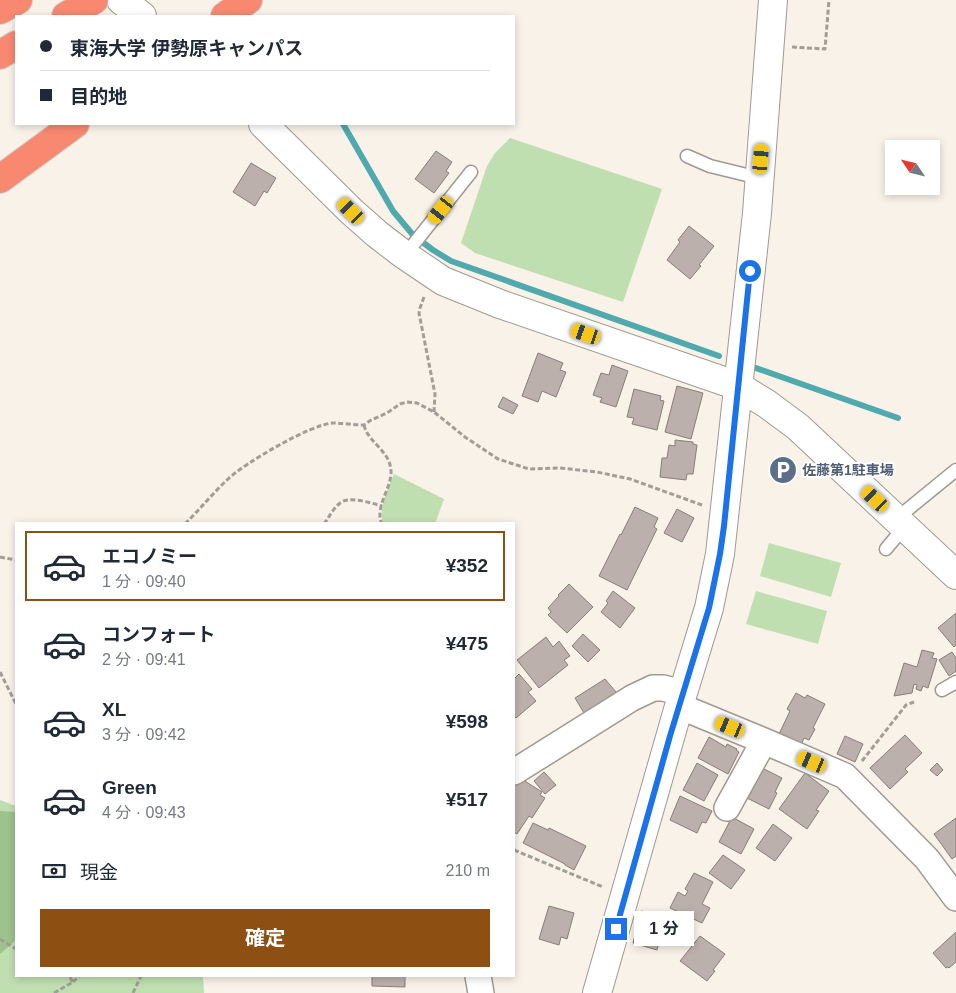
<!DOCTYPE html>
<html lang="ja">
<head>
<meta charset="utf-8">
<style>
  body { margin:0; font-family:Arial,"Noto Sans JP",sans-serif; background:#f2f2f3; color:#1f2937; height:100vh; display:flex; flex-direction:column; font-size:19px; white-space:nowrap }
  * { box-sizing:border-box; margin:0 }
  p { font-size:16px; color:#747a83 }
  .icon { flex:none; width:28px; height:28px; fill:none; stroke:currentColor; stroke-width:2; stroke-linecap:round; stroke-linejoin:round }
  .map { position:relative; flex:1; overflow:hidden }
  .details { position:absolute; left:15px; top:522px; width:500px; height:455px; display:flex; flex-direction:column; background:#fff; border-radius:0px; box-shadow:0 2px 8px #0003 }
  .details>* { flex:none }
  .top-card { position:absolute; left:15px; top:15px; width:500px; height:110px; border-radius:0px; box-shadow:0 2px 8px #0003; display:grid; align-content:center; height:110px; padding:0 25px; background:#fff }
  .needle { width:32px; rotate:305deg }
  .fabs { position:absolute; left:885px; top:140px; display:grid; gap:10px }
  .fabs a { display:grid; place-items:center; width:55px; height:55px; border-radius:0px; background:#fff; box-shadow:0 2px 8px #0003; font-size:25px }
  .end { position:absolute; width:22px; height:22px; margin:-11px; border:6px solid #1a73e8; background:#fff; box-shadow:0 0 0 2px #fff }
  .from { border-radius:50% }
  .bubble { position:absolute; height:35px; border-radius:0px; background:#fff; box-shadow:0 2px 8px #0003; font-size:16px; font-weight:700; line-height:35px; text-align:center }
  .car { position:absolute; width:15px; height:30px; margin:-15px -8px; border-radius:6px; box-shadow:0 0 4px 1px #0007; background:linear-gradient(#f5c518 24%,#345 0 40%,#f5c518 0 76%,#345 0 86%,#f5c518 0) }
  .top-card b { display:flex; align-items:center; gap:18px; height:48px; font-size:19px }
  .top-card b+b { border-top:1px solid #e0e1e3 }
  .top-card i { width:12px; height:12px; background:#1f2937 }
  ul { padding:9px 0 0; list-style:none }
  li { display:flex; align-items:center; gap:15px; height:70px; margin:0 10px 8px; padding:0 15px; border:2px solid transparent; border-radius:0px }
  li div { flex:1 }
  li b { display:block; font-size:19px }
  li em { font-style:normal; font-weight:700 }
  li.current { border-color:#8d5012 }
  li>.icon { width:45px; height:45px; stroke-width:1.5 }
  .pay { display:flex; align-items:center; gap:12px; height:55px; padding:0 25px; font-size:19px }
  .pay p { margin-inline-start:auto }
  .primary-button { display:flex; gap:10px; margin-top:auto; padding:10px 25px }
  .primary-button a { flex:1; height:58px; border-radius:0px; background:#8d5012; color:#fff; font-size:20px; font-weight:700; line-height:58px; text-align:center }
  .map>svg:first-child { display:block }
  .green { fill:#c0dfb0 }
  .forest { fill:#9ec28b }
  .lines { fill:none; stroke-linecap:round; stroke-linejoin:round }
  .stream { stroke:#50a9ac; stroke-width:6 }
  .building { fill:#bbb0ac; stroke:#887d7a }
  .service-casing { stroke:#a09991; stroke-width:15 }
  .minor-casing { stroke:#a09991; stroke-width:28 }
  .tertiary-casing { stroke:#a09991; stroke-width:30 }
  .motorway-casing { stroke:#d0cfce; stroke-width:30 }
  .path { stroke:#a19d97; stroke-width:3; stroke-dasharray:5 2.5; stroke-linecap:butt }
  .service { stroke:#fff; stroke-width:12 }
  .minor { stroke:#fff; stroke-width:25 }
  .tertiary { stroke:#fff; stroke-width:28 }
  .motorway { stroke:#f88870; stroke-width:28 }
  .route { stroke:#1a73e8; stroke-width:6 }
  .labels { text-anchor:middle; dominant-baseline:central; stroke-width:4; stroke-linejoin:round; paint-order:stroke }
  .service-label { font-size:14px; font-weight:bold; fill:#4e5e75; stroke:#fff; text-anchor:start }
</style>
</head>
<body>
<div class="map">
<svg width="956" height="993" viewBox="0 0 956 993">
  <rect width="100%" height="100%" fill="#f8f2e9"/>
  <path class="green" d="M 510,138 L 662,189 L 623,302 L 475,253 L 461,243 L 487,166 L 495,153 Z
    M 394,474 L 444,499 L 435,524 L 384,524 C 377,511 389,486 394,474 Z
    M 769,543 L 841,563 L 831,597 L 760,576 Z
    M 756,591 L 827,611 L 818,644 L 746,624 Z
    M 0,800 L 16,806 L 16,976 L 203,976 L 204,993 L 0,993 Z"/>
  <path class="forest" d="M 0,811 L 16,812 L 16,940 L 0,954 Z"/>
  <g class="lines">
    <path class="stream" d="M 343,124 L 393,211 L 413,235 L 433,250 L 451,261 L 719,356
      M 753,367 L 898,418"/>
  </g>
  <path class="building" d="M 436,151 L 452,162 L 446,171 L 449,173 L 434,193 L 415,179 Z
    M 251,163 L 276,178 L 267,193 L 264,191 L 255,206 L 233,192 Z
    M 689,226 L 714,246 L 699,265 L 701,266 L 690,279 L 667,260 L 680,242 L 678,240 Z
    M 538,353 L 563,363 L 560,370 L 566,372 L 556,397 L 542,391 L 538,402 L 522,396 Z
    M 612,365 L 628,371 L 616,407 L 600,402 L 602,398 L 593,395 L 601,373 L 609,375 Z
    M 677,386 L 703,393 L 691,439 L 665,432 Z
    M 634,389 L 661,396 L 660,400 L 664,401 L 657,430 L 632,424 L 634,418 L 627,417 Z
    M 503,397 L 518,405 L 513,414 L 498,407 Z
    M 675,440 L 693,442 L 693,444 L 697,445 L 693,474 L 687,474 L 686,480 L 660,477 L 662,458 L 667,458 L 669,445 L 675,446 Z
    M 635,507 L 658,518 L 654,527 L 657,529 L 627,590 L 599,576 L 620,534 L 621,535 Z
    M 677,509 L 694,518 L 682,542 L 664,533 Z
    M 569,584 L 593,607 L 567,633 L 548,615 L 551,612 L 548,608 L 559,596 L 558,595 Z
    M 613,591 L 635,608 L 620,628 L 601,612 L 608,603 L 606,601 Z
    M 956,613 L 956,645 L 954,647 L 938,628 Z
    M 583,634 L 600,650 L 588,662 L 572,646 Z
    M 546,637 L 553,647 L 559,641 L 570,656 L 564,660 L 568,665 L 539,688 L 517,660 Z
    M 922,650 L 934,653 L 932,658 L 937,659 L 928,688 L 923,686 L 921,691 L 916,689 L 917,685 L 914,684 L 912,693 L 894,696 L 904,663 L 917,667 Z
    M 952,652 L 956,658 L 956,671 L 949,676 L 939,660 Z
    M 519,674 L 532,689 L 528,692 L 536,701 L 516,718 L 514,716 L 514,679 Z
    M 605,679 L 621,698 L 587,718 L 575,698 Z
    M 796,693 L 805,698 L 807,695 L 825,704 L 813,728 L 815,729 L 809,740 L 804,738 L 801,745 L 779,734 L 790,711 L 787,709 Z
    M 905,735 L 922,753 L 905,769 L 908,772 L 890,789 L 870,768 Z
    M 845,736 L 863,744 L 855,762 L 837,754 Z
    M 709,737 L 726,747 L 727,744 L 737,749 L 736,750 L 739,752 L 728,774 L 698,758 Z
    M 697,763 L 718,775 L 704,801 L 683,790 Z
    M 937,763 L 943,770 L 937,776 L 930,770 Z
    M 760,767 L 782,778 L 775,792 L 777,793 L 769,809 L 745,797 Z
    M 544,772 L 556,785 L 545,794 L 534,781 Z
    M 805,773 L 829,791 L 816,810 L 819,811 L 807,829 L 779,809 Z
    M 520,778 L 542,792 L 540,795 L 545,798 L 532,818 L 529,816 L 517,834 L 514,832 L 514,779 Z
    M 680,796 L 712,811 L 706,823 L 702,822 L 697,833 L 670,820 Z
    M 732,817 L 754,829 L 741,854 L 719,842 Z
    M 956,818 L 956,856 L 952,859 L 934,834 Z
    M 533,823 L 548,830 L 549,828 L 586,846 L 574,870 L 565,865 L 565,864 L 523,843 Z
    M 773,824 L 792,838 L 775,861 L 756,848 Z
    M 723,855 L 745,870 L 731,889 L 709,873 Z
    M 694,873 L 713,882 L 702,904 L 710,908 L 702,923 L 670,908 L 678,892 L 685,896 L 688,891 L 685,889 Z
    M 549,906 L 574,913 L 567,939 L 561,937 L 559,945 L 539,939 Z
    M 641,911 L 666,917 L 657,950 L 633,943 Z
    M 956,932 L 956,962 L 949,968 L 948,967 L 946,968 L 933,953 Z
    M 700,936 L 725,954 L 713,970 L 715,971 L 707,981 L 680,961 Z
    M 372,976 L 405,976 L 405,987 L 372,986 Z"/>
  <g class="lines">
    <g class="service-casing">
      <path id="service" d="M 687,156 L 710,166 L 759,178
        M 405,255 L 471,172
        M 896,519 L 956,470
        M 886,549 L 905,526
        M 942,690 L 956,682"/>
    </g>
    <g class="minor-casing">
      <path id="minor" d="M 679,706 L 764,741 L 845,776 L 927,859 L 956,898
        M 514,772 L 632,698 L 653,688 L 663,688 L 683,693
        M 727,808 L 764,741
        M 478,976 L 481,993"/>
    </g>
    <g class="tertiary-casing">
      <path id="tertiary" d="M 121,0 L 142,16
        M 263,124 L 351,211 L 377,234 L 403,254 L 443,281 L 500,304 L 738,386 L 767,404 L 798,427 L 956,575
        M 597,993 L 679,706 L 709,608 L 720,554 L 757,213 L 773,0"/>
    </g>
    <g class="motorway-casing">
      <path id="motorway" d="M 0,10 L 18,0
        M 66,16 L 94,0
        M 225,16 L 248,0
        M 0,55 L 16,45
        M 0,179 L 75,124"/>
    </g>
    <path class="path" d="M 792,47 L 825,49 L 829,0
      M 424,297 L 420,308 L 419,313 L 435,394 L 434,412
      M 364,425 C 368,443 390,450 391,471 C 392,488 374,507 382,524
      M 185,524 C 200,509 213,493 228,479 C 245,463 311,424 333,423 C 343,423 354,425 364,425 L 371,420 L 387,413 L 400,404 L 407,402 L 417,403 L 434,412 L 465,437 L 498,459 L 529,469 L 560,468 L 597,472 L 630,479 L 702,505
      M 324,524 C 329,517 333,509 339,504 C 347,495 371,503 382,506
      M 0,557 L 16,560
      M 0,672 L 16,704
      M 862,761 L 906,705 L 914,702
      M 514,850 L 603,887
      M 0,939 L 16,949
      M 73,982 L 79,976
      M 54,993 L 73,982 L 69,976
      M 133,993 L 141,976"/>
    <use href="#service" class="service"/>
    <use href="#minor" class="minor"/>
    <use href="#tertiary" class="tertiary"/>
    <use href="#motorway" class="motorway"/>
  </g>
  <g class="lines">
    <path class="route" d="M 616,929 L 670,736 L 709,608 L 720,554 L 724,526 L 750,271"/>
  </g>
  <defs>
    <g id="parking-disc" transform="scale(1.4375)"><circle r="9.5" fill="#5c6f8a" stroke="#fff"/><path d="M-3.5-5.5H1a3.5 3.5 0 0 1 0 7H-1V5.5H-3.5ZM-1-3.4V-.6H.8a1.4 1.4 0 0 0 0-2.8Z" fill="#fff"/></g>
  </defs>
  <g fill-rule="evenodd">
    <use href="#parking-disc" x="783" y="470"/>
  </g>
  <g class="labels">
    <g class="service-label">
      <text x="802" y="470">佐藤第1駐車場</text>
    </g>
  </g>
</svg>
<div class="fabs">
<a><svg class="needle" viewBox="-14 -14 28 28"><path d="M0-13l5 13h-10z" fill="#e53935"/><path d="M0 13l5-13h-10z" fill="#747a83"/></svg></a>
</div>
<i class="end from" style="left:750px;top:271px"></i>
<i class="end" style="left:616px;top:929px"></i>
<div class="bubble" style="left:634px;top:911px;width:60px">1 分</div>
<i class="car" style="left:761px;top:159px;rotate:5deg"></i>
<i class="car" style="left:441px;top:210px;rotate:218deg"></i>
<i class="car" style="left:351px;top:211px;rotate:315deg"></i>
<i class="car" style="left:586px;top:334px;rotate:289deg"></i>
<i class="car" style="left:875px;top:499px;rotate:313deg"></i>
<i class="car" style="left:730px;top:727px;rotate:292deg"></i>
<i class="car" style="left:812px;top:762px;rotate:293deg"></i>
<div class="top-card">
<b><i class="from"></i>東海大学 伊勢原キャンパス</b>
<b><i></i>目的地</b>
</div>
<section class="details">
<ul>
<li class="current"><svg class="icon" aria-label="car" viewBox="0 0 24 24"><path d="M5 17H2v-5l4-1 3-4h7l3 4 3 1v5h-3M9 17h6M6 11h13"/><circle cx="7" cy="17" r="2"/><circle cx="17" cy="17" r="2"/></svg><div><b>エコノミー</b><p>1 分 · 09:40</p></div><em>¥352</em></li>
<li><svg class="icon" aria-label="car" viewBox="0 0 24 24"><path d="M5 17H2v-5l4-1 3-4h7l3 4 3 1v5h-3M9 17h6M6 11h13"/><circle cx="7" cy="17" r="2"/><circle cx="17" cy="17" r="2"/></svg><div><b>コンフォート</b><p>2 分 · 09:41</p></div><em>¥475</em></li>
<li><svg class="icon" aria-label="car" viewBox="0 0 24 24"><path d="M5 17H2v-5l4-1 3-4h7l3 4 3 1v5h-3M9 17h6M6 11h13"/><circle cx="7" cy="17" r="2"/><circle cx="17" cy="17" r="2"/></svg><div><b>XL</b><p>3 分 · 09:42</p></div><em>¥598</em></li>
<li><svg class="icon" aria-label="car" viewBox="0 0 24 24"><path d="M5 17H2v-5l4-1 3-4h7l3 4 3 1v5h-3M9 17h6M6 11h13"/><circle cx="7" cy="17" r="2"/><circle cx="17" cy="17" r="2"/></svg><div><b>Green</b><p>4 分 · 09:43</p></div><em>¥517</em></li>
</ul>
<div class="pay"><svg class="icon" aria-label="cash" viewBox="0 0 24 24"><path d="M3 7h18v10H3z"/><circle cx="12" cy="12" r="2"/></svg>現金<p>210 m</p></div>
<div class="primary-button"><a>確定</a></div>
</section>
</div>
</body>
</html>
